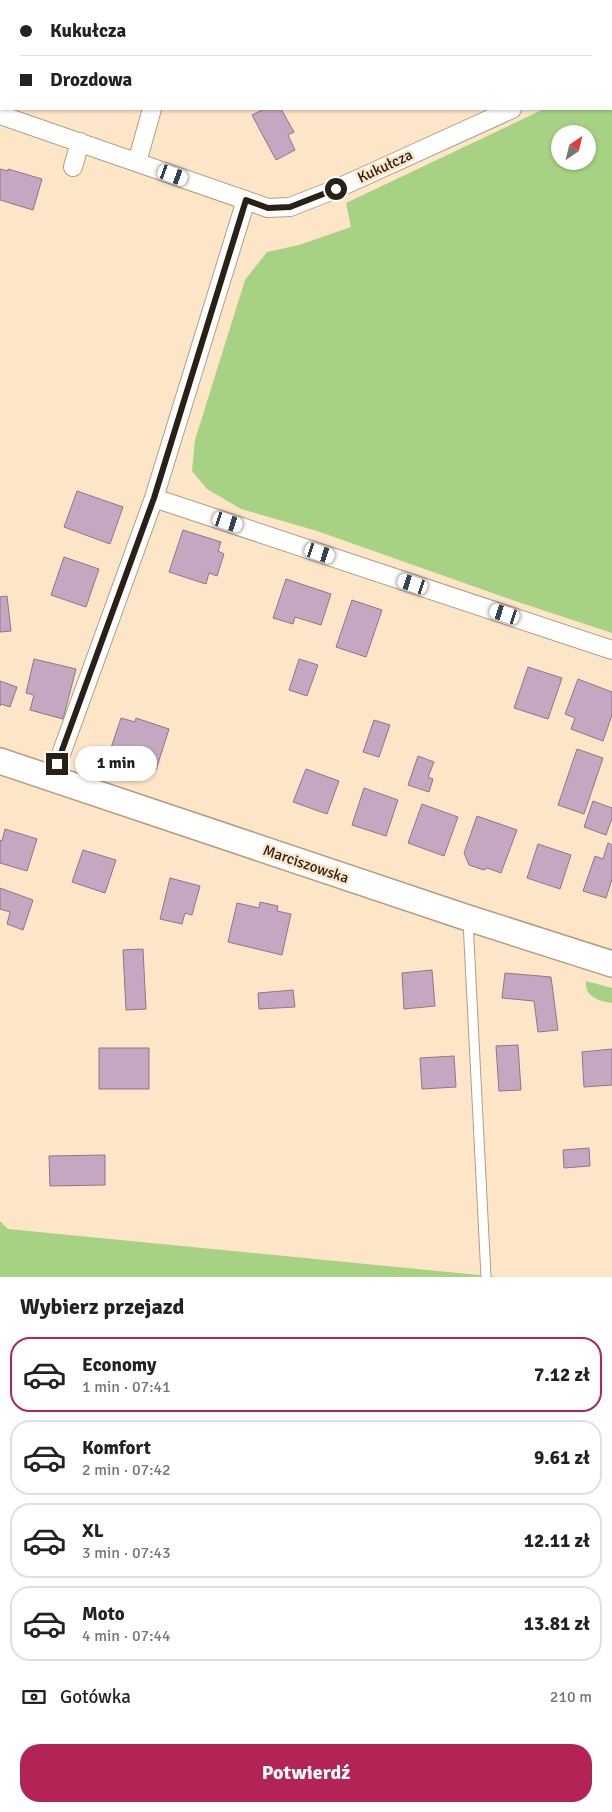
<!DOCTYPE html>
<html lang="pl">
<head>
<meta charset="utf-8">
<style>
  body { margin:0; font-family:Signika,sans-serif; background:#f2f2f2; color:#222; height:100vh; display:flex; flex-direction:column; font-size:19px; white-space:nowrap }
  * { box-sizing:border-box; margin:0 }
  p { font-size:16px; color:#767676 }
  .icon { flex:none; width:28px; height:28px; fill:none; stroke:currentColor; stroke-width:2; stroke-linecap:round; stroke-linejoin:round }
  .map { position:relative; height:1277px; overflow:hidden }
  .panel { display:flex; flex-direction:column; background:#fff; flex:1 }
  .panel>* { flex:none }
  .hud { position:absolute; left:0px; top:0px; width:612px; height:110px; box-shadow:0 1px 4px #0004; display:grid; align-content:center; height:110px; padding:0 20px; background:#fff }
  .needle { width:32px; rotate:35deg }
  .buttons { position:absolute; left:551px; top:125px; display:grid; gap:10px }
  .buttons a { display:grid; place-items:center; width:45px; height:45px; border-radius:50%; background:#fff; box-shadow:0 1px 4px #0004; font-size:25px }
  .end { position:absolute; width:22px; height:22px; margin:-11px; border:6px solid #292116; background:#fff; box-shadow:0 0 0 2px #fff }
  .from { border-radius:50% }
  .bubble { position:absolute; height:35px; border-radius:18px; background:#fff; box-shadow:0 1px 4px #0004; font-size:16px; font-weight:700; line-height:35px; text-align:center }
  .car { position:absolute; width:15px; height:30px; margin:-15px -8px; border-radius:6px; box-shadow:0 0 4px 1px #0007; background:linear-gradient(#fff 24%,#345 0 40%,#fff 0 76%,#345 0 86%,#fff 0) }
  .hud b { display:flex; align-items:center; gap:18px; height:48px; font-size:19px }
  .hud b+b { border-top:1px solid #e0e0e0 }
  .hud i { width:12px; height:12px; background:#222 }
  ul { padding:0; list-style:none }
  li { display:flex; align-items:center; gap:15px; height:75px; margin:0 10px 8px; padding:0 10px; border:2px solid #e0e0e0; border-radius:20px }
  li div { flex:1 }
  li b { display:block; font-size:19px }
  li em { font-style:normal; font-weight:700 }
  li.current { border-color:#b32355 }
  li>.icon { width:45px; height:45px; stroke-width:1.5 }
  h2 { padding:0 20px; font-size:22px; line-height:60px }
  .pay { display:flex; align-items:center; gap:12px; height:55px; padding:0 20px; font-size:19px }
  .pay p { margin-inline-start:auto }
  .primary-button { display:flex; gap:10px; margin-top:auto; padding:10px 20px }
  .primary-button a { flex:1; height:58px; border-radius:20px; background:#b32355; color:#fff; font-size:20px; font-weight:700; line-height:58px; text-align:center }
  .map>svg:first-child { display:block }
  .green { fill:#a7d283; fill-rule:evenodd }
  .building { fill:#c4a8c1; stroke:#8f758c }
  .lines { fill:none; stroke-linecap:round; stroke-linejoin:round }
  .lane-casing { stroke:#b39d81; stroke-width:11 }
  .street-casing { stroke:#b39d81; stroke-width:20 }
  .secondary-casing { stroke:#b39d81; stroke-width:28 }
  .lane { stroke:#fff; stroke-width:9 }
  .street { stroke:#fff; stroke-width:18 }
  .secondary { stroke:#fff; stroke-width:25 }
  .route { stroke:#292116; stroke-width:6 }
  .labels { text-anchor:middle; dominant-baseline:central; stroke-width:5; stroke-linejoin:round; paint-order:stroke }
  .street-label { font-size:15px; fill:#292116; stroke:#fde5c8 }
</style>
</head>
<body>
<div class="map">
<svg width="612" height="1277" viewBox="0 0 612 1277">
  <rect width="100%" height="100%" fill="#fde5c8"/>
  <path class="green" d="M 612,78 L 612,633 L 518,602 L 317,531 L 241,509 L 207,489 L 192,471 L 195,440 L 245,280 L 267,252 L 299,245 L 351,227 L 346,203 L 544,109 L 611,109 ZM 560,134 L 588,134 L 588,161 L 560,161 Z
    M 586,981 L 612,988 L 612,1003 C 599,1001 584,997 586,981 Z
    M 0,1221 L 8,1229 L 499,1277 L 0,1277 Z"/>
  <path class="building" d="M 0,17 L 1,17 L 1,78 L 0,78 Z
    M 264,109 L 281,109 L 294,132 L 288,135 L 295,150 L 276,160 L 252,115 Z
    M 0,169 L 8,171 L 8,169 L 42,179 L 33,210 L 0,200 Z
    M 77,491 L 123,507 L 110,544 L 64,527 Z
    M 183,530 L 221,542 L 218,551 L 224,554 L 217,576 L 209,573 L 206,584 L 169,572 Z
    M 64,557 L 99,569 L 86,607 L 51,595 Z
    M 286,579 L 331,594 L 321,625 L 295,617 L 293,624 L 273,618 Z
    M 7,596 L 11,631 L 0,632 L 0,597 Z
    M 352,600 L 382,610 L 366,657 L 336,647 Z
    M 34,659 L 76,669 L 63,719 L 30,710 L 34,695 L 26,693 Z
    M 299,659 L 318,665 L 307,696 L 289,690 Z
    M 528,667 L 562,678 L 548,719 L 514,708 Z
    M 578,679 L 612,692 L 612,715 L 603,741 L 571,729 L 575,718 L 565,714 Z
    M 0,681 L 17,687 L 10,707 L 1,704 L 0,706 Z
    M 121,718 L 135,722 L 136,718 L 169,729 L 156,770 L 109,754 Z
    M 374,720 L 390,725 L 379,757 L 363,752 Z
    M 577,749 L 603,758 L 584,814 L 558,805 Z
    M 418,756 L 434,762 L 428,777 L 433,779 L 429,792 L 408,785 Z
    M 306,769 L 339,781 L 327,814 L 293,802 Z
    M 364,788 L 398,800 L 386,836 L 352,825 Z
    M 593,801 L 612,808 L 612,818 L 606,835 L 584,827 Z
    M 422,804 L 458,817 L 444,856 L 408,843 Z
    M 477,816 L 517,830 L 501,873 L 487,868 L 484,870 L 469,865 L 464,853 Z
    M 5,829 L 37,839 L 27,871 L 0,863 L 0,840 L 2,841 Z
    M 608,843 L 612,845 L 612,879 L 606,898 L 583,891 L 595,856 L 603,859 Z
    M 538,844 L 571,855 L 560,889 L 527,878 Z
    M 83,850 L 116,860 L 105,893 L 72,882 Z
    M 170,878 L 200,886 L 192,915 L 185,913 L 182,924 L 160,919 Z
    M 0,888 L 33,900 L 23,930 L 7,924 L 10,912 L 0,909 Z
    M 260,902 L 278,906 L 277,911 L 291,914 L 282,955 L 228,942 L 237,903 L 259,908 Z
    M 143,949 L 146,1009 L 126,1010 L 123,950 Z
    M 432,970 L 435,1006 L 404,1009 L 402,973 Z
    M 505,973 L 551,977 L 558,1030 L 538,1032 L 534,1001 L 502,998 Z
    M 293,990 L 295,1007 L 259,1009 L 258,993 Z
    M 518,1045 L 521,1090 L 499,1091 L 496,1046 Z
    M 99,1048 L 149,1048 L 149,1089 L 99,1089 Z
    M 612,1049 L 612,1085 L 584,1087 L 582,1052 Z
    M 454,1056 L 456,1087 L 422,1089 L 420,1058 Z
    M 589,1148 L 590,1166 L 564,1168 L 563,1150 Z
    M 105,1155 L 105,1185 L 50,1186 L 49,1156 Z"/>
  <g class="lines">
    <g class="lane-casing">
      <path id="lane" d="M 468,921 L 486,1277"/>
    </g>
    <g class="street-casing">
      <path id="street" d="M 44,0 L 48,1
        M 183,1 L 183,0
        M 232,1 L 235,0
        M 611,63 L 612,63
        M 0,115 L 268,208 L 290,207 L 336,189 L 512,109
        M 137,162 L 152,109
        M 73,167 L 80,142
        M 154,498 L 612,650
        M 52,779 L 154,498 L 246,200"/>
    </g>
    <g class="secondary-casing">
      <path id="secondary" d="M 0,761 L 468,918 L 612,964"/>
    </g>
    <use href="#lane" class="lane"/>
    <use href="#street" class="street"/>
    <use href="#secondary" class="secondary"/>
  </g>
  <g class="lines">
    <path class="route" d="M 57,764 L 154,498 L 246,200 L 268,208 L 290,207 L 336,189"/>
  </g>
  <g class="labels">
    <g class="street-label">
      <text transform="translate(385 166) rotate(-25)">Kukułcza</text>
      <text transform="translate(306 864) rotate(19)">Marciszowska</text>
    </g>
  </g>
</svg>
<div class="buttons">
<a><svg class="needle" viewBox="-14 -14 28 28"><path d="M0-13l5 13h-10z" fill="#e53935"/><path d="M0 13l5-13h-10z" fill="#767676"/></svg></a>
</div>
<i class="end from" style="left:336px;top:189px"></i>
<i class="end" style="left:57px;top:764px"></i>
<div class="bubble" style="left:75px;top:746px;width:82px">1 min</div>
<i class="car" style="left:173px;top:175px;rotate:110deg"></i>
<i class="car" style="left:228px;top:522px;rotate:108deg"></i>
<i class="car" style="left:320px;top:553px;rotate:108deg"></i>
<i class="car" style="left:413px;top:584px;rotate:288deg"></i>
<i class="car" style="left:505px;top:614px;rotate:288deg"></i>
<div class="hud">
<b><i class="from"></i>Kukułcza</b>
<b><i></i>Drozdowa</b>
</div>
</div>
<section class="panel">
<h2>Wybierz przejazd</h2>
<ul>
<li class="current"><svg class="icon" aria-label="car" viewBox="0 0 24 24"><path d="M5 17H2v-5l4-1 3-4h7l3 4 3 1v5h-3M9 17h6M6 11h13"/><circle cx="7" cy="17" r="2"/><circle cx="17" cy="17" r="2"/></svg><div><b>Economy</b><p>1 min · 07:41</p></div><em>7.12 zł</em></li>
<li><svg class="icon" aria-label="car" viewBox="0 0 24 24"><path d="M5 17H2v-5l4-1 3-4h7l3 4 3 1v5h-3M9 17h6M6 11h13"/><circle cx="7" cy="17" r="2"/><circle cx="17" cy="17" r="2"/></svg><div><b>Komfort</b><p>2 min · 07:42</p></div><em>9.61 zł</em></li>
<li><svg class="icon" aria-label="car" viewBox="0 0 24 24"><path d="M5 17H2v-5l4-1 3-4h7l3 4 3 1v5h-3M9 17h6M6 11h13"/><circle cx="7" cy="17" r="2"/><circle cx="17" cy="17" r="2"/></svg><div><b>XL</b><p>3 min · 07:43</p></div><em>12.11 zł</em></li>
<li><svg class="icon" aria-label="car" viewBox="0 0 24 24"><path d="M5 17H2v-5l4-1 3-4h7l3 4 3 1v5h-3M9 17h6M6 11h13"/><circle cx="7" cy="17" r="2"/><circle cx="17" cy="17" r="2"/></svg><div><b>Moto</b><p>4 min · 07:44</p></div><em>13.81 zł</em></li>
</ul>
<div class="pay"><svg class="icon" aria-label="cash" viewBox="0 0 24 24"><path d="M3 7h18v10H3z"/><circle cx="12" cy="12" r="2"/></svg>Gotówka<p>210 m</p></div>
<div class="primary-button"><a>Potwierdź</a></div>
</section>
</body>
</html>
